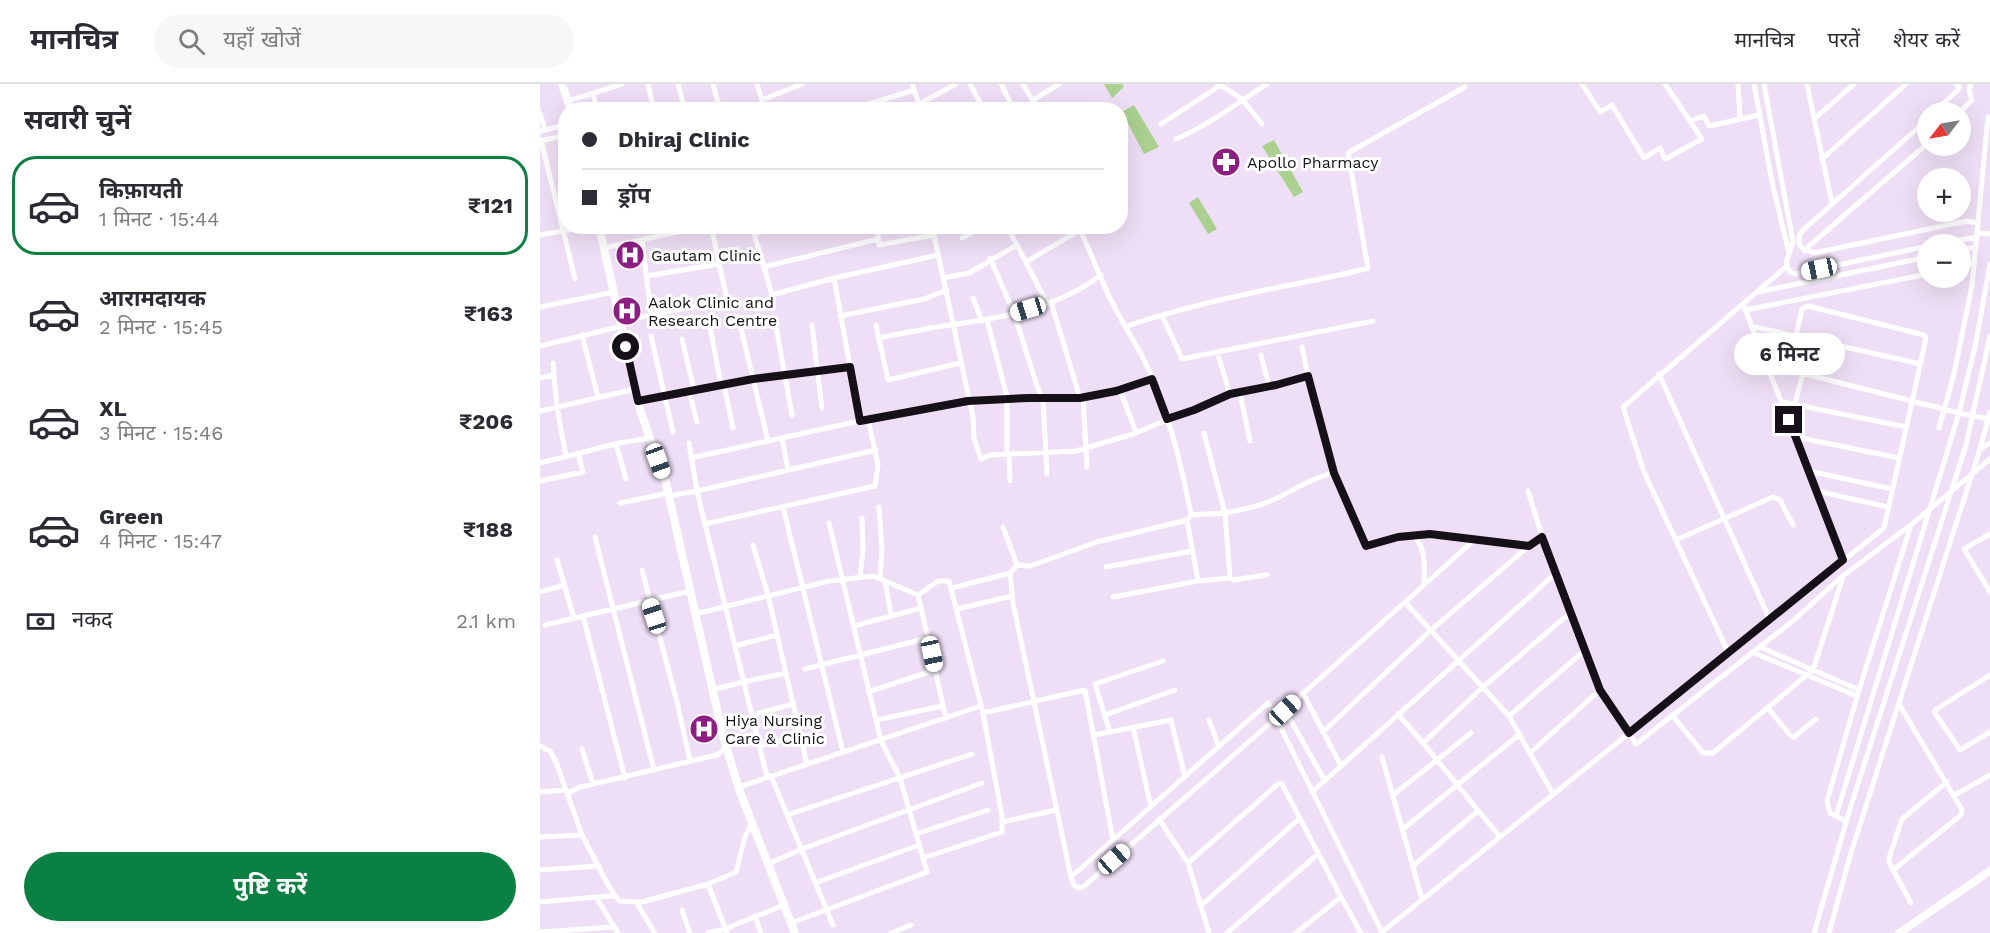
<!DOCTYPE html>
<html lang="hi">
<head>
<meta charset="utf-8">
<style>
  body { margin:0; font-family:"Work Sans","Noto Sans Devanagari",sans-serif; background:#f7f7f7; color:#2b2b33; height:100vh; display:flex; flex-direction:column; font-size:22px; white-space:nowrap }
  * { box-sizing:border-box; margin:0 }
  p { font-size:20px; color:#7c7c81 }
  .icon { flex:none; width:33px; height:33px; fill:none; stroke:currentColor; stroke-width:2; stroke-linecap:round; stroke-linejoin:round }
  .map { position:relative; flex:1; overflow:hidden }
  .panel { display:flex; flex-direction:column; background:#fff; width:540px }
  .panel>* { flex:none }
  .top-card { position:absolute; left:18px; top:18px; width:570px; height:132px; border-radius:24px; box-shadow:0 6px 24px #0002; display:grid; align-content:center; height:132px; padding:0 24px; background:#fff }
  .needle { width:39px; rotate:239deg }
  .controls { position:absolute; left:1377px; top:18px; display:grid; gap:12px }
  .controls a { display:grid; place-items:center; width:54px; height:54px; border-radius:50%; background:#fff; box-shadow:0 6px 24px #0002; font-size:30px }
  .end { position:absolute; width:27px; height:27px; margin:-14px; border:8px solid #161119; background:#fff; box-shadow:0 0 0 3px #fff }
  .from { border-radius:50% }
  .bubble { position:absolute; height:42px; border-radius:21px; background:#fff; box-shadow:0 6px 24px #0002; font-size:20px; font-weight:700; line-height:42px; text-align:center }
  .car { position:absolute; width:18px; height:36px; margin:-18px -9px; border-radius:8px; box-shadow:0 0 4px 2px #0007; background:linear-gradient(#fff 24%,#345 0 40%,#fff 0 76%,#345 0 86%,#fff 0) }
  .top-card b { display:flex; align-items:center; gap:21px; height:57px; font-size:22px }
  .top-card b+b { border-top:2px solid #e1e1e2 }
  .top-card i { width:15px; height:15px; background:#2b2b33 }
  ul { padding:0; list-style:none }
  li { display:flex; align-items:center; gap:18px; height:99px; margin:0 12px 9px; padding:0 12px; border:3px solid transparent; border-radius:24px }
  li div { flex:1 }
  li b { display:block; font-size:22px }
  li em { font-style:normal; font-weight:700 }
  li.selected { border-color:#0b8043 }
  li>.icon { width:54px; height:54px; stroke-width:1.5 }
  h2 { padding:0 24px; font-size:27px; line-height:72px }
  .pay { display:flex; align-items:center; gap:15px; height:66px; padding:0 24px; font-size:22px }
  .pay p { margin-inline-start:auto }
  .button { display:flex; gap:12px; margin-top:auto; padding:12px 24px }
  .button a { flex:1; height:69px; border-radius:36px; background:#0b8043; color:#fff; font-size:24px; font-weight:700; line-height:69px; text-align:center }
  header { display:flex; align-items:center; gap:36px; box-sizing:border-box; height:84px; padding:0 30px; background:#fff; border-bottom:2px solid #e1e1e2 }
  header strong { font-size:28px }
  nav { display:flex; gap:33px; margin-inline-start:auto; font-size:21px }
  .search { width:420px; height:54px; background:#f7f7f7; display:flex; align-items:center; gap:15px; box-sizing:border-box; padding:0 21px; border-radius:33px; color:#7c7c81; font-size:22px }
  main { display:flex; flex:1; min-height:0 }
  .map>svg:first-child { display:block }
  .green { fill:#aad190 }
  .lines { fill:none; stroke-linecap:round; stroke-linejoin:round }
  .street { stroke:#fff; stroke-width:5 }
  .secondary { stroke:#fff; stroke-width:8 }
  .route { stroke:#161119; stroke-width:8 }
  .labels { text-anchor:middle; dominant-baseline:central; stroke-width:6; stroke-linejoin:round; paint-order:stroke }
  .poi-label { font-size:16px; fill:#161119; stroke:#fff; text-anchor:start }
</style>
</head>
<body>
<header>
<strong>मानचित्र</strong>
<div class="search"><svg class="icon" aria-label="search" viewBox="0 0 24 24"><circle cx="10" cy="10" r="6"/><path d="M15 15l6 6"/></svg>यहाँ खोजें</div>
<nav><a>मानचित्र</a><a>परतें</a><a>शेयर करें</a></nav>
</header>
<main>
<section class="panel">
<h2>सवारी चुनें</h2>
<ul>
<li class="selected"><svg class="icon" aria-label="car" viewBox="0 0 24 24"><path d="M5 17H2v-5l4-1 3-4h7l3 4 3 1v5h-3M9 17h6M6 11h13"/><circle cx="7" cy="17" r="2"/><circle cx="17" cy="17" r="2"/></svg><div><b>किफ़ायती</b><p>1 मिनट · 15:44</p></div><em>₹121</em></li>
<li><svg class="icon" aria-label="car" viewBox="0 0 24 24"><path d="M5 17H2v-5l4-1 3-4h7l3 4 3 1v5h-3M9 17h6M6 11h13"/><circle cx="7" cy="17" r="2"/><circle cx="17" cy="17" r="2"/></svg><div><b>आरामदायक</b><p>2 मिनट · 15:45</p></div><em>₹163</em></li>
<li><svg class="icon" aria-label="car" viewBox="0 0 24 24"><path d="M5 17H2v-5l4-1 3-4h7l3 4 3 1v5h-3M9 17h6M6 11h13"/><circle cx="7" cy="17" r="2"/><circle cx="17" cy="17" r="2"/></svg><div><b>XL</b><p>3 मिनट · 15:46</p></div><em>₹206</em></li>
<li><svg class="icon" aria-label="car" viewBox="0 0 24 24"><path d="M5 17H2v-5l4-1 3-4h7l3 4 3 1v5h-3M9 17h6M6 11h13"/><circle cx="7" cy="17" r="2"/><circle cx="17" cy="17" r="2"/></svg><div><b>Green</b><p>4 मिनट · 15:47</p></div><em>₹188</em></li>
</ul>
<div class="pay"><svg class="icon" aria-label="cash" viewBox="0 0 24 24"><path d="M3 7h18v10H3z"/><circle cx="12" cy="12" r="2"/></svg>नकद<p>2.1 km</p></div>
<div class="button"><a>पुष्टि करें</a></div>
</section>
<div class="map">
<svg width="1450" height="849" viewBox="0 0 1450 849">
  <rect width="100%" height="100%" fill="#efdff6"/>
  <path class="green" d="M 564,0 L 582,0 L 584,3 L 572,14 Z
    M 594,21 L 619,63 L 604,70 L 582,28 Z
    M 734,56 L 763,108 L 754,113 L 722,62 Z
    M 658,113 L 677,145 L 668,150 L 649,119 Z"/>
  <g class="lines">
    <path class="street" d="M 108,0 L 114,26
      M 138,0 L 145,26
      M 173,0 L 180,26
      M 217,0 L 222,16
      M 372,0 L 379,20 L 416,0
      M 430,0 L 444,26
      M 461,0 L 474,26
      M 483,0 L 498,26
      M 679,0 L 702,15 L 722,40
      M 1042,0 L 1060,28 L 1072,21 L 1104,74 L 1120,64 L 1125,75 L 1162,55 L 1150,37
      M 1125,0 L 1150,37 L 1164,32 L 1169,42 L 1219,31
      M 1198,0 L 1200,35
      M 1214,0 L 1232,98 L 1249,169
      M 1224,0 L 1253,158 L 1246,179 L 1250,188 L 1255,190 L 1388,162
      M 1267,0 L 1292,120
      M 53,9 L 57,26
      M 493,16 L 519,0
      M 28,17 L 82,0
      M 225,26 L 222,16 L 262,0
      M 310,26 L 374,6
      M 1394,28 L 1418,6 L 1419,3 L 1416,0
      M 1420,28 L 1432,16 L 1429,5 L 1431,0
      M 0,29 L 5,46
      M 1274,35 L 1314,0
      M 621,40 L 681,1
      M 0,47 L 26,41
      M 636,55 C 670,41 696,19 727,0
      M 1,56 L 35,195
      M 0,57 L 26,51
      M 1388,59 L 1269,162 L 1268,166 L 1274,169 L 1427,137 L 1438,139
      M 580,67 L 585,64
      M 1282,75 L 1366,0
      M 212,142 L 232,211 L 294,194 L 398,171
      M 337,142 L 339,161 L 394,151 L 433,333 L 434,354 L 441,375 L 450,371 L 536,367 L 593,350 L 690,310 L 736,301 L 768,292 L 794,389 L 826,462 L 858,453 L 890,451 L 989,462 L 1002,452 L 988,407
      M 467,142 L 507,219
      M 1438,149 L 1450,150
      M 214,150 L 243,142
      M 0,151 L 51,142
      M 422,154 L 444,142
      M 102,156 L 111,231
      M 1396,160 L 1437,153
      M 64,164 L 165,142
      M 1268,166 L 1265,167 L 1259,160 L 1259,152 L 1263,146 L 1388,35
      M 1420,166 L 1436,163
      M 450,174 L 474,229 L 497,302 L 503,315 L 507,390
      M 486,178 L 540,146
      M 1420,182 L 1435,179
      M 224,183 L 338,155
      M 106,192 L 179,180
      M 294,194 L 320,337
      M 403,194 L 429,189 L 477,161
      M 1218,208 L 1388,173
      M 433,214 L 442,237
      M 511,218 L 540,314
      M 1203,220 L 1303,476
      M 0,223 L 74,208
      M 1205,226 L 1388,190
      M 622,231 L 642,275 L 833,237
      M 198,232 L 228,357
      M 300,232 L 384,215 L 407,206
      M 447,236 L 467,313 L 467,371
      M 81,237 L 187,216 L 171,142
      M 169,237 L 181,301
      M 272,241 L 282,324
      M 336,241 L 348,296 L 420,279
      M 236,242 L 252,331
      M 587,242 C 629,228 672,217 716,208 C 753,200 791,194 828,184 L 808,69 L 925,3
      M 1211,242 L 1381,280
      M 42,251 L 58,313
      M 111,252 L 133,348
      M 338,254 C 362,250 386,244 410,241 C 462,234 518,224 561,191
      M 142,255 L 154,306
      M 0,262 L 82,242
      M 762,263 L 768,292
      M 721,271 L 729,302
      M 679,274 L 690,310
      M 13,279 L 14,291
      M 1226,280 L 1419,329 L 1450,335
      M 1233,281 L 1239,248
      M 1119,290 L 1230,536
      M 0,294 L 14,291 L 17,323 L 26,373
      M 184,301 L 193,344
      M 580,306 L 596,348
      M 149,307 L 157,338
      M 700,309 L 710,357
      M 543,313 L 547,383
      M 98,317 L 213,295 L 310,283
      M 1242,318 L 1366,343
      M 1255,320 L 1263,289
      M 0,327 L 95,305
      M 1399,344 L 1414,290 L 1432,201 L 1448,33
      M 1256,353 L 1359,374
      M 242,354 L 248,386
      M 149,359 L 157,407 L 227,693
      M 76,360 L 86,395
      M 1440,365 L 1450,359
      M 469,371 L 470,397
      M 151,374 C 221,359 291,342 361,329 C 383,325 406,319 428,317 C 492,312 551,321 612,295
      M 0,379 L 79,359 L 110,354
      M 1269,387 L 1352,405
      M 0,397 L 43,388 L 38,370
      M 1277,407 L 1348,423
      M 129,412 L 157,407 L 336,366
      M 80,419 L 128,409
      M 243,423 L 303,668
      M 339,423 L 342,467 L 340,494
      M 651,431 L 685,429 L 664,349
      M 647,436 L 658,497
      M 165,440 L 335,402 L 338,381 L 328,335
      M 463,443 L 477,481
      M 1450,450 L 1424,465 L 1450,508
      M 873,451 C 887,465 884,483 884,500
      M 1002,452 L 1060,606 L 1096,660 L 1254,536 L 1299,495 L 1372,440 L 1450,375
      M 55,453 L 114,686
      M 934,456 L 736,634 L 728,619 L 531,793 L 534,801 L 539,804 L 543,803 L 736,634 L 842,848 L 1344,444 L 1386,254 L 1384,251 L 1268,222 L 1262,225 L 1256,252
      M 1136,456 L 1233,413 L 1240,416 L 1253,441
      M 213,461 L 228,511 L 267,680
      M 17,476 L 34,534
      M 477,481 L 490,482 L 557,458 L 647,436 L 651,431 C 642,382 629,331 609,286 C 598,262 583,241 572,218 C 559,193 551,167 538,142
      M 566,483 L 652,467
      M 102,486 L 138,622 L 150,677
      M 470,489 L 473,519 L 531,793
      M 727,491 L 693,496 L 690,494 L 685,429 C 702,426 723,422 739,413 C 757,404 774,393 794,389
      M 320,493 L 323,465 L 322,434
      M 345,497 L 351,531
      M 412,504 L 470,489 L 477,481
      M 0,508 L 24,501
      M 378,511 L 406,634
      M 573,513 L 658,497 L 690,494
      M 865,518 L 969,632 L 1044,567
      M 417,525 L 472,512
      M 155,530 L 289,497 L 333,492 L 378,511 L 398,497 L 409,497 L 443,629 L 462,732 L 462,748 L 383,774
      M 43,532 L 85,694
      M 5,541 L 150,507
      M 314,542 L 381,524
      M 195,562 L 237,551
      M 1220,563 L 1319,606
      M 1212,568 L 1317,612
      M 1189,570 L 1104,388 L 1083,323 L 1247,182
      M 265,585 L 388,554
      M 1450,591 L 1395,626 L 1395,629 L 1420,666 L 1450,648
      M 172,606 L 203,598 L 246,589
      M 328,608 L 395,586
      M 763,609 L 801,682
      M 1228,624 L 1250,651 L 1254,653 L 1276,635
      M 745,626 L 785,697
      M 443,629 L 545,606 L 573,756
      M 858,630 L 883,659 L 942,604 L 1030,529
      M 212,631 L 253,620
      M 565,631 L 635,606
      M 1132,631 L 1163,669 L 1173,669 L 1273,586 L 1303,493
      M 969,632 L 1013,710
      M 336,636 L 403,622
      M 669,636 L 679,663
      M 593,643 L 611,723
      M 570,648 L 555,600 L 623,577
      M 783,648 L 891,546 L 989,462
      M 554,651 L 631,636 L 645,693
      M 883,659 L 960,753
      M 0,662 L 10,667 L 16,678 L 42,751 L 68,801 L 79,817 L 102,818 L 168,800
      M 219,662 L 260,652
      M 42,665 L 53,700
      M 991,668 L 1060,606
      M 842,673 L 882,815
      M 231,692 L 293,841
      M 199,703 L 441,622
      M 0,708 L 26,706
      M 772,708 L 1015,490
      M 27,710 L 40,703 L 177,671 L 186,664
      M 853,711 L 931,649
      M 1415,711 L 1450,691
      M 247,731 L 432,670
      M 1296,732 L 1419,329 L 1436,258 L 1450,180
      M 619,735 L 648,779 L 669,849
      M 1306,737 L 1290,729 L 1287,717 L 1319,606 L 1371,441
      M 462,738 L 516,726
      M 863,745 L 980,650
      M 376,750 L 448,726
      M 0,753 L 42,751
      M 648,779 L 738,700 L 742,700 L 801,813 L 756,849
      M 228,780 L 262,765 L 442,699
      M 873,782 L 938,727
      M 0,786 L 59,782
      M 1353,786 L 1421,731 L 1422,726 L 1359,620
      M 275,799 L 379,761
      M 75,812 L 56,813 L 78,849
      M 801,813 L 821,849
      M 0,818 L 56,813
      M 96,818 L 115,849
      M 1371,819 L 1349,778 L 1349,774 L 1362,735 L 1407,698
      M 660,820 L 664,819 L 760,734
      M 142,826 L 150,849
      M 215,832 L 221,849
      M 251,839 L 387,788 L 360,694 L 341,657 L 289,439
      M 0,848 L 74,843
      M 168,849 L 185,845 L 244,821
      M 187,849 L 168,800 L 196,788 L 205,753 L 212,738
      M 351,849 L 371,841
      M 687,849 L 778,770
      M 1274,849 L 1309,728 L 1426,361 L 1450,252
      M 1289,849 L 1310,772 L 1440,365 L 1450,328"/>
    <path class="secondary" d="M 22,0 L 31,26
      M 59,142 L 100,326 L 126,399 L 183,652 L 200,708 L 255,849
      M 1359,849 L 1450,787"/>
  </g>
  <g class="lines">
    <path class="route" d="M 86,263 L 98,317 L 213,295 L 310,283 L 320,337 L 428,317 L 488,314 L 540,314 L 576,307 L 612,295 L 627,335 L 654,326 L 690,310 L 736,301 L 768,292 L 794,389 L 826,462 L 858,453 L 890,450 L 989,462 L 1002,453 L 1060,606 L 1089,649 L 1303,476 L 1249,336"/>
  </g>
  <defs>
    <g id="pharmacy-disc" transform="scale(1.5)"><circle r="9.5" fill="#8d1f82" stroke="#fff"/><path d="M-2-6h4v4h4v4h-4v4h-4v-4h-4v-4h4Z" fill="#fff"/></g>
    <g id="hospital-disc" transform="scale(1.5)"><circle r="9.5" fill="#8d1f82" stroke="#fff"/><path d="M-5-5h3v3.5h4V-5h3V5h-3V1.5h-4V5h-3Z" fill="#fff"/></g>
  </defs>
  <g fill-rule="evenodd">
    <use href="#pharmacy-disc" x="686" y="78"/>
    <use href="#hospital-disc" x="90" y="171"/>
    <use href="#hospital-disc" x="87" y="227"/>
    <use href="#hospital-disc" x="164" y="645"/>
  </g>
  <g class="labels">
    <g class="poi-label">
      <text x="707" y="78">Apollo Pharmacy</text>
      <text x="111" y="171">Gautam Clinic</text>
      <text x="108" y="218">Aalok Clinic and<tspan x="108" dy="18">Research Centre</tspan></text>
      <text x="185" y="636">Hiya Nursing<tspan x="185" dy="18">Care &amp; Clinic</tspan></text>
    </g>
  </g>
</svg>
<div class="controls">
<a><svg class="needle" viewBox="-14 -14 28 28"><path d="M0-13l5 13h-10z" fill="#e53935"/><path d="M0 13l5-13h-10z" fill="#7c7c81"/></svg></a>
<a>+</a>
<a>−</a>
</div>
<i class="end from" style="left:86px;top:263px"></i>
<i class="end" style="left:1249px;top:336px"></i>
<div class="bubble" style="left:1194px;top:249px;width:111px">6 मिनट</div>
<i class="car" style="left:1279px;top:185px;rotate:258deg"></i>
<i class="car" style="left:488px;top:225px;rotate:253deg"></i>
<i class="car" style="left:118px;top:377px;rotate:160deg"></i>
<i class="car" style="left:114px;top:532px;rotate:342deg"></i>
<i class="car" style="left:392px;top:570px;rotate:168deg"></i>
<i class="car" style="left:745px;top:626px;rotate:47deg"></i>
<i class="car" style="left:574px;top:775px;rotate:49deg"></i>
<div class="top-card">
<b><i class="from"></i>Dhiraj Clinic</b>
<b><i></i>ड्रॉप</b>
</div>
</div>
</main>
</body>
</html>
